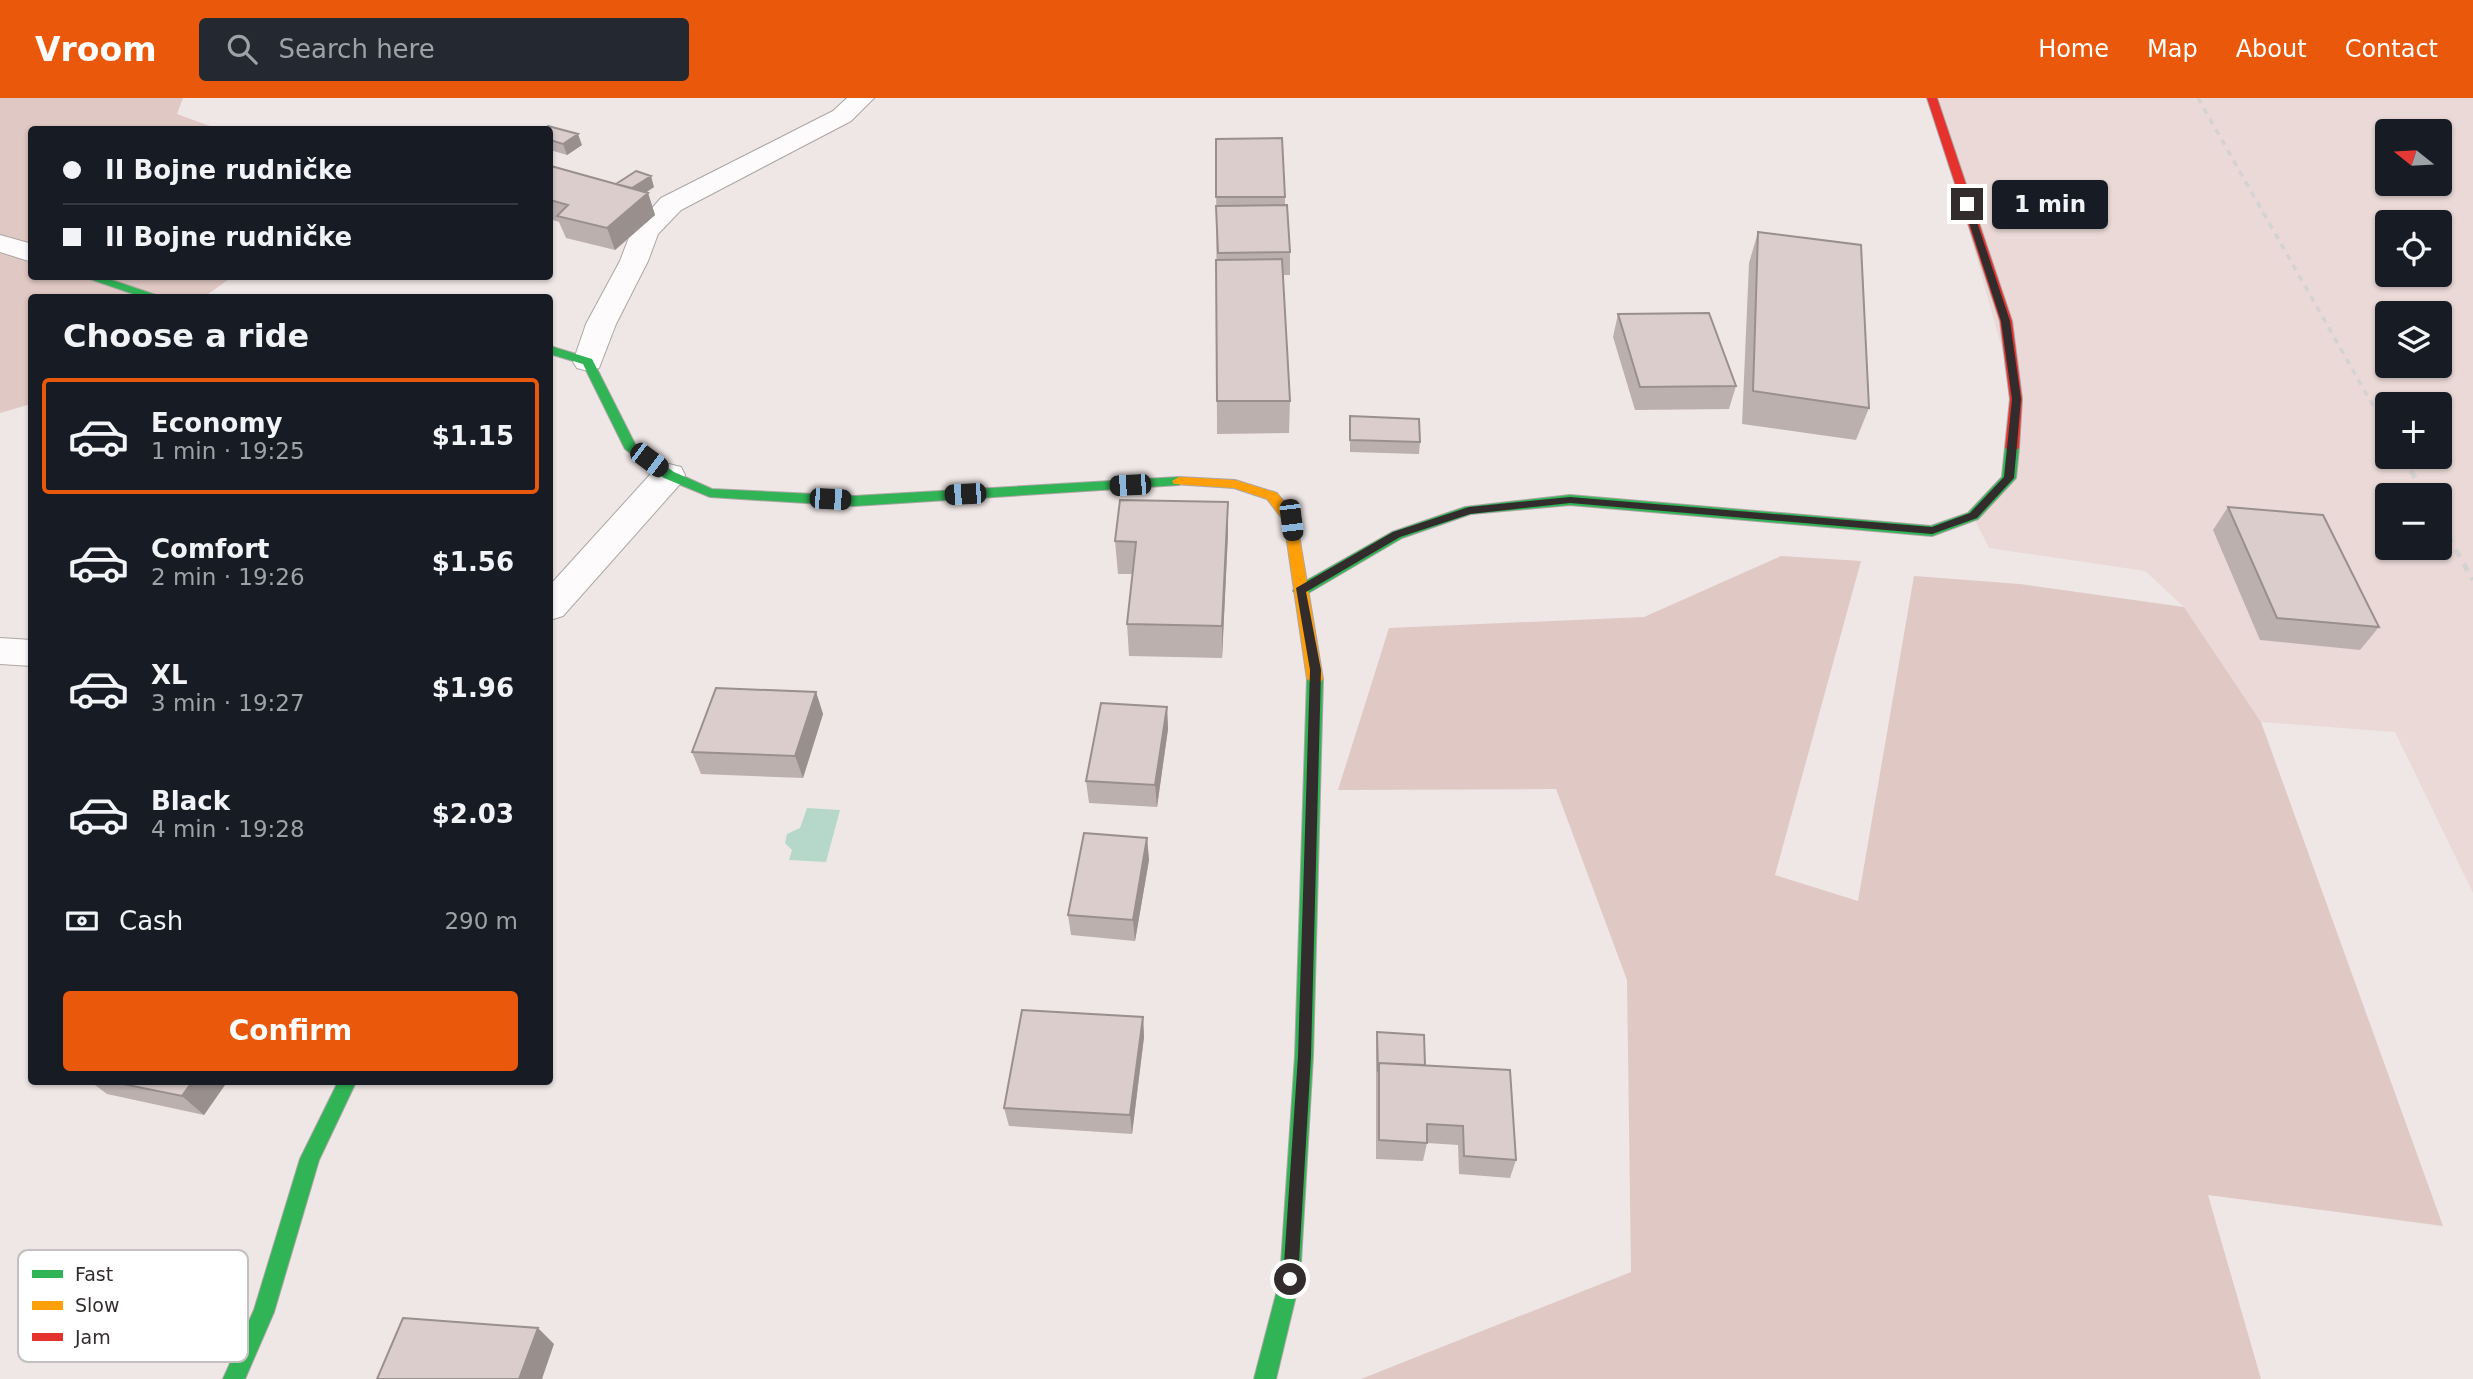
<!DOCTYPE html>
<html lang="en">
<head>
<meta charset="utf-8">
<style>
  body { margin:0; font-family:"DejaVu Sans",sans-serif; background:#242831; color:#f1f3f6; height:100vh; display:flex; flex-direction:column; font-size:26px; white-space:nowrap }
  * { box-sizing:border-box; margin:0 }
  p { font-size:23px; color:#9ea1a6 }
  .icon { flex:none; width:38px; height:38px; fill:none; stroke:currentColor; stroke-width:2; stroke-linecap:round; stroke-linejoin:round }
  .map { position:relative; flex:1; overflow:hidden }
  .panel { position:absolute; left:28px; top:196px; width:525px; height:791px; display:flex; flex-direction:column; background:#171b24; border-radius:7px; box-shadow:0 2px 5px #0004 }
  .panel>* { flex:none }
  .banner { position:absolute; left:28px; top:28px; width:525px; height:154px; border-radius:7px; box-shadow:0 2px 5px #0004; display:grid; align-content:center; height:154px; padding:0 35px; background:#171b24 }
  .needle { width:46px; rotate:288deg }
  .buttons { position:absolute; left:2375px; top:21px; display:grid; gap:14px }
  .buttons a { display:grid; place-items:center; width:77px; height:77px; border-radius:7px; background:#171b24; box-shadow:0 2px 5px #0004; font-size:35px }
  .end { position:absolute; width:32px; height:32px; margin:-16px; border:9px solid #322d2c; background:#fff; box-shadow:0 0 0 4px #fff }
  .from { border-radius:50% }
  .bubble { position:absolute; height:49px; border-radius:7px; background:#171b24; box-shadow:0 2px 5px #0004; font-size:23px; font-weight:800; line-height:49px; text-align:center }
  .car { position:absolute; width:21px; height:42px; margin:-21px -10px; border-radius:9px; box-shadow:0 0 5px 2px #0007; background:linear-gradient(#222 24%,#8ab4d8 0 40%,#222 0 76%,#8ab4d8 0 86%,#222 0) }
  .banner b { display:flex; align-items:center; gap:24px; height:66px; font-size:26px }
  .banner b+b { border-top:2px solid #363941 }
  .banner i { width:18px; height:18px; background:#f1f3f6 }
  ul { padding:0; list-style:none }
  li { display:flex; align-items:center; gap:21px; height:116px; margin:0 14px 10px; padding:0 21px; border:4px solid transparent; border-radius:7px }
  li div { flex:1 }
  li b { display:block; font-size:26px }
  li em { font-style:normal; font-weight:800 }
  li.current { border-color:#ea580c }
  li>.icon { width:63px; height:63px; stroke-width:1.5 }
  h2 { padding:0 35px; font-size:32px; line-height:84px }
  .pay { display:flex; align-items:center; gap:18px; height:77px; padding:0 35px; font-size:26px }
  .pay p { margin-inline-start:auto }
  .primary-button { display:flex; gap:14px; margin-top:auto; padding:14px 35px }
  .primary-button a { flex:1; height:80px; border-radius:7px; background:#ea580c; color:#fff; font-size:28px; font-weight:800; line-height:80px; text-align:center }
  header { display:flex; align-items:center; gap:42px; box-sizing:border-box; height:98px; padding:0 35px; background:#ea580c; color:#fff }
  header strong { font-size:33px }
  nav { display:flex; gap:38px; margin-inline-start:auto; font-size:24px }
  .search { width:490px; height:63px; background:#242831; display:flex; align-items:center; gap:18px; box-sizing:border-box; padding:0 24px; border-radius:7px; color:#9ea1a6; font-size:26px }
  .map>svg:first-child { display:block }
  .built { fill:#ead9d7; fill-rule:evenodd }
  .green { fill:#e0c8c4 }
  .water { fill:#b5d8cb }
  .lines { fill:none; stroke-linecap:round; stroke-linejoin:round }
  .street-casing { stroke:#aca6a5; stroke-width:2 }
  .fast-casing { stroke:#aca6a5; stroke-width:2 }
  .slow-casing { stroke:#aca6a5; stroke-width:2 }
  .jam-casing { stroke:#aca6a5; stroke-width:2 }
  .street { fill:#fdfbfb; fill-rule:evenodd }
  .fast { fill:#30b455; fill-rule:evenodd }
  .slow { fill:#ff9f0a; fill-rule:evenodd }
  .jam { fill:#e5322d; fill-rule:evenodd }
  .rail-far1 { stroke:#d5d3d2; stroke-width:3.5; stroke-dasharray:6 6; stroke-linecap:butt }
  .rail { stroke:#d5d3d2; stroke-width:5; stroke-dasharray:8 8; stroke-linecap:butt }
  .wall { fill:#bcb0af }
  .shaded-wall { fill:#99908e }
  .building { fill:#dbcdcb; stroke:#99908e; stroke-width:2 }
  .route { fill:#322d2c }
  .key { fill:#fff; stroke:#c2c0c0; stroke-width:2 }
  .key-label { font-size:19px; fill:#322d2c }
</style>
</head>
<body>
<header>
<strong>Vroom</strong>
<div class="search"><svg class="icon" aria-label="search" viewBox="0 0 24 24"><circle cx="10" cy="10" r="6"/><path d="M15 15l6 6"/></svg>Search here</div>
<nav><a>Home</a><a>Map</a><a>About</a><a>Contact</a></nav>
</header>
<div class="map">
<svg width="2473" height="1281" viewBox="0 0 2473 1281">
  <rect width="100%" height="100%" fill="#efe7e6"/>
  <path class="built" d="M 1932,0 L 2473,0 L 2473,795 L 2395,634 L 2261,624 L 2184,509 L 2145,473 L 1989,450 L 1973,418 L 2009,380 L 2016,301 ZM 2387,33 L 2440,33 L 2440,86 L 2387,86 ZM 2387,124 L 2440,124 L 2440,177 L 2387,177 ZM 2387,215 L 2440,215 L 2440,268 L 2387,268 ZM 2387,306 L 2440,306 L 2440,359 L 2387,359 ZM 2387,397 L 2440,397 L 2440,450 L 2387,450 Z"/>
  <path class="green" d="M 0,0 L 183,0 L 177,16 L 218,31 L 32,32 L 32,178 L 232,179 L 204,199 L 32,200 L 31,306 L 0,315 Z
    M 1781,458 L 1861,463 L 1775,777 L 1858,803 L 1914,478 L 2020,486 L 2184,509 L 2261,624 L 2443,1128 L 2208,1097 L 2261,1281 L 1361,1281 L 1631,1174 L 1627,882 L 1556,691 L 1338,692 L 1389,530 L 1644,519 Z"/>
  <path class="water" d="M 807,710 L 840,712 L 826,764 L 789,762 L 792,752 L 785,745 L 787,736 L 800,730 Z"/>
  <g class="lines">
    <g class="street-casing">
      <path id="street" d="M 847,0 L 874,0 L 851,23 L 681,112 L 658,136 L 648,163 L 616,226 L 599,270 L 588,273 L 577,270 L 573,264 L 586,226 L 620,163 L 631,134 L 661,100 L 833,13 Z
        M 0,137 L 32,146 L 32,164 L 0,154 Z
        M 669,366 L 681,369 L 685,377 L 681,385 L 563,518 L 550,522 L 550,487 L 657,369 Z
        M 0,540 L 32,542 L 32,568 L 0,566 Z"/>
    </g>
    <g class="fast-casing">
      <path id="fast" d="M 81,178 L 100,178 L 165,200 L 145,200 Z
        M 550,248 L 592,261 L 635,346 L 674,374 L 712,391 L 854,398 L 1179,379 L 1186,383 L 1179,387 L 854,408 L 710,399 L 664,380 L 625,351 L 583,266 L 550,256 Z
        M 2012,346 L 2019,350 L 2016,380 L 1978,421 L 1932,438 L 1570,407 L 1471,416 L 1402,440 L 1305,497 L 1300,498 L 1293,493 L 1295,489 L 1392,434 L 1465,409 L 1570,397 L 1931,428 L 1968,415 L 2002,379 L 2005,350 Z
        M 1315,575 L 1323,581 L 1313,958 L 1300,1181 L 1276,1281 L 1254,1281 L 1280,1181 L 1295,958 L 1307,581 Z
        M 338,984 L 356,984 L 319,1062 L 274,1214 L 245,1281 L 223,1281 L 254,1212 L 300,1061 Z"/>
    </g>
    <g class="slow-casing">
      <path id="slow" d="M 1179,379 L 1235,382 L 1277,395 L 1296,419 L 1323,581 L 1320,585 L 1315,587 L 1307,581 L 1284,423 L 1267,401 L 1234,390 L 1174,386 L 1172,383 Z"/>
    </g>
    <g class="jam-casing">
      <path id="jam" d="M 1927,0 L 1937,0 L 2012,223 L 2022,301 L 2019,350 L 2012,354 L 2005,350 L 2010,301 L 2000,223 Z"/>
    </g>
    <use href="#street" class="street"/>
    <use href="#fast" class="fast"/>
    <use href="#slow" class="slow"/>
    <use href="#jam" class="jam"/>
    <path class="rail-far1" d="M 2198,0 L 2384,327"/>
    <path class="rail" d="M 2383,325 L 2387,331
      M 2403,359 L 2425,397
      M 2440,424 L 2473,482"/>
  </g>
  <path class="wall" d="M 550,32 L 582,47 L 567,57 L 550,52 Z
    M 1216,41 L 1285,99 L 1285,107 L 1290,154 L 1290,177 L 1283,177 L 1290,303 L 1289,335 L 1217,336 Z
    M 550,69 L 616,86 L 654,89 L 647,94 L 648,95 L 655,117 L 615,152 L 566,140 L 559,124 L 550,121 Z
    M 1758,134 L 1869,310 L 1856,342 L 1742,326 L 1749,165 Z
    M 1618,216 L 1736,288 L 1729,311 L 1635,312 L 1613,239 Z
    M 1350,318 L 1420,344 L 1419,356 L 1350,354 Z
    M 2228,409 L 2379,529 L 2360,552 L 2260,542 L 2213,432 Z
    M 1228,436 L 1222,560 L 1129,558 L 1127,526 L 1133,476 L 1118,476 L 1115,443 Z
    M 816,594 L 823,616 L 803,680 L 701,676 L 692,654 Z
    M 1167,609 L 1168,631 L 1157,709 L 1089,705 L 1086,683 Z
    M 1147,740 L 1149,762 L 1135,843 L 1071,837 L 1068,817 Z
    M 1143,919 L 1144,939 L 1132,1036 L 1009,1028 L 1004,1010 Z
    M 1377,934 L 1425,967 L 1516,1062 L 1510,1080 L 1459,1076 L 1458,1047 L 1427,1045 L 1423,1063 L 1376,1061 L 1376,944 Z
    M 91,984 L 227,984 L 204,1017 L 107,996 Z"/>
  <path class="shaded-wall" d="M 578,36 L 582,47 L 567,57 L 563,46 Z
    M 651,78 L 654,89 L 634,102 L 631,91 Z
    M 648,95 L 655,117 L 615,152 L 607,130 Z
    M 1228,404 L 1228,436 L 1222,560 L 1222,528 Z
    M 816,594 L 823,616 L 803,680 L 795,658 Z
    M 1167,609 L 1168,631 L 1157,709 L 1155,687 Z
    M 1147,740 L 1149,762 L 1135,843 L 1133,822 Z
    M 1143,919 L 1144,939 L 1132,1036 L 1130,1017 Z
    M 192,984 L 227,984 L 204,1017 L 182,998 Z
    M 538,1230 L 554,1246 L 542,1281 L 519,1281 Z"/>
  <path class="building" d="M 548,28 L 578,36 L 563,46 L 550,42 L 550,32 L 542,32 Z
    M 1282,40 L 1285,99 L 1216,99 L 1216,41 Z
    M 551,68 L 648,95 L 607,130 L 557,118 L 568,107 L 550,102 L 550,69 Z
    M 636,73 L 651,78 L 632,90 L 616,86 Z
    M 1287,107 L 1290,154 L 1218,155 L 1216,108 Z
    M 1758,134 L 1861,147 L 1869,310 L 1753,293 Z
    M 1282,161 L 1290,303 L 1217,303 L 1216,162 Z
    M 1709,215 L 1736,288 L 1640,289 L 1618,216 Z
    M 1350,318 L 1419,321 L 1420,344 L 1350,342 Z
    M 1120,402 L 1228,404 L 1222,528 L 1127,526 L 1136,444 L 1115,443 Z
    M 2228,409 L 2323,417 L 2379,529 L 2277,520 Z
    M 716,590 L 816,594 L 795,658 L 692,654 Z
    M 1101,605 L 1167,609 L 1155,687 L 1086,683 Z
    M 1084,735 L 1147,740 L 1133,822 L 1068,817 Z
    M 1022,912 L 1143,919 L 1130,1017 L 1004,1010 Z
    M 1377,934 L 1424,937 L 1425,967 L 1379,965 L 1378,974 Z
    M 1379,965 L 1510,972 L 1516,1062 L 1464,1058 L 1463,1028 L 1427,1026 L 1427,1045 L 1379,1042 Z
    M 113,984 L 192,984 L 182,998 Z
    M 403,1220 L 538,1230 L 519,1281 L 377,1281 Z"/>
  <path class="route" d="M 1967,104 L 1971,106 L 2010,223 L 2021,301 L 2014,380 L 1977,420 L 1932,436 L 1570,405 L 1470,416 L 1400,439 L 1306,494 L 1321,572 L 1311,958 L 1298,1181 L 1295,1187 L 1290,1189 L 1285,1187 L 1283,1181 L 1298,958 L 1310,572 L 1296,490 L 1393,434 L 1469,409 L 1570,399 L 1932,429 L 1970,415 L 2004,379 L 2012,301 L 2001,223 L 1963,106 Z"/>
  <rect x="18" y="1152" width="230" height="112" rx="10" class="key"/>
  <rect x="32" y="1172" width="31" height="8" fill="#30b455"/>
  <rect x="32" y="1203" width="31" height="9" fill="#ff9f0a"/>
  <rect x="32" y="1235" width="31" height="8" fill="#e5322d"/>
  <g class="key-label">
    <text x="75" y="1183">Fast</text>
    <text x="75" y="1214">Slow</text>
    <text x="75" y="1246">Jam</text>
  </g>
</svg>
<div class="buttons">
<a><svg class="needle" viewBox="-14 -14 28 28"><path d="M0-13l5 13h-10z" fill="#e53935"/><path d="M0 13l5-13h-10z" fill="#9ea1a6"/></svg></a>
<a><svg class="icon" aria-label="locate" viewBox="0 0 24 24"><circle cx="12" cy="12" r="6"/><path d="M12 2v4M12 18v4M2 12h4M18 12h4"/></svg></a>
<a><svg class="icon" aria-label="layers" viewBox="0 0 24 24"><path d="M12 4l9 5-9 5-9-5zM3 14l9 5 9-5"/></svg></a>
<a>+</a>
<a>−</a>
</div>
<i class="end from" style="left:1290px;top:1181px"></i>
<i class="end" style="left:1967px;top:106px"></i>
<div class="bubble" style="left:1992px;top:82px;width:116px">1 min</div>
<i class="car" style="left:649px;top:362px;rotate:127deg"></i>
<i class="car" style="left:1130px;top:387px;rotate:267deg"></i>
<i class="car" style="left:965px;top:396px;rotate:267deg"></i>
<i class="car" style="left:830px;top:401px;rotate:93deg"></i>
<i class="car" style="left:1291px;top:422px;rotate:173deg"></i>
<div class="banner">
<b><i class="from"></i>II Bojne rudničke</b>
<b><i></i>II Bojne rudničke</b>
</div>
<section class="panel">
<h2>Choose a ride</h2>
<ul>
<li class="current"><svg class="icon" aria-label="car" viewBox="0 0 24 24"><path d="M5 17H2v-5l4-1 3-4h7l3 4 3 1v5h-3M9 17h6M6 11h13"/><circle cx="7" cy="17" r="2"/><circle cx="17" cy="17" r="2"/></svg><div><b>Economy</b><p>1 min · 19:25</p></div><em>$1.15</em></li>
<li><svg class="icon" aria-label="car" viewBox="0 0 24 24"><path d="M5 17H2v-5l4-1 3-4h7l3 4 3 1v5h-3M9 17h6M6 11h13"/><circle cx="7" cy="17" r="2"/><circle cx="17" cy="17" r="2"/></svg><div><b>Comfort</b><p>2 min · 19:26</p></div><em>$1.56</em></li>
<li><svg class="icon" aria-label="car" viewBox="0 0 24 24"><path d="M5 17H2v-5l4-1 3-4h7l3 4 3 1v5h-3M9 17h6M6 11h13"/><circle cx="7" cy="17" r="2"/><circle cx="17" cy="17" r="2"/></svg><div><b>XL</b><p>3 min · 19:27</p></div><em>$1.96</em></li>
<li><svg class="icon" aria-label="car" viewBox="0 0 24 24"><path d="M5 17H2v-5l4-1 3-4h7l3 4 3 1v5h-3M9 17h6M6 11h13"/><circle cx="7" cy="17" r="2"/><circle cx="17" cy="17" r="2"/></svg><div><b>Black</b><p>4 min · 19:28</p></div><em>$2.03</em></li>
</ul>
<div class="pay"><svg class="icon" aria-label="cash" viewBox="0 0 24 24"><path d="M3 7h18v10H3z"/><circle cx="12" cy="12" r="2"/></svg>Cash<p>290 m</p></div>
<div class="primary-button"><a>Confirm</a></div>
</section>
</div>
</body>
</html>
